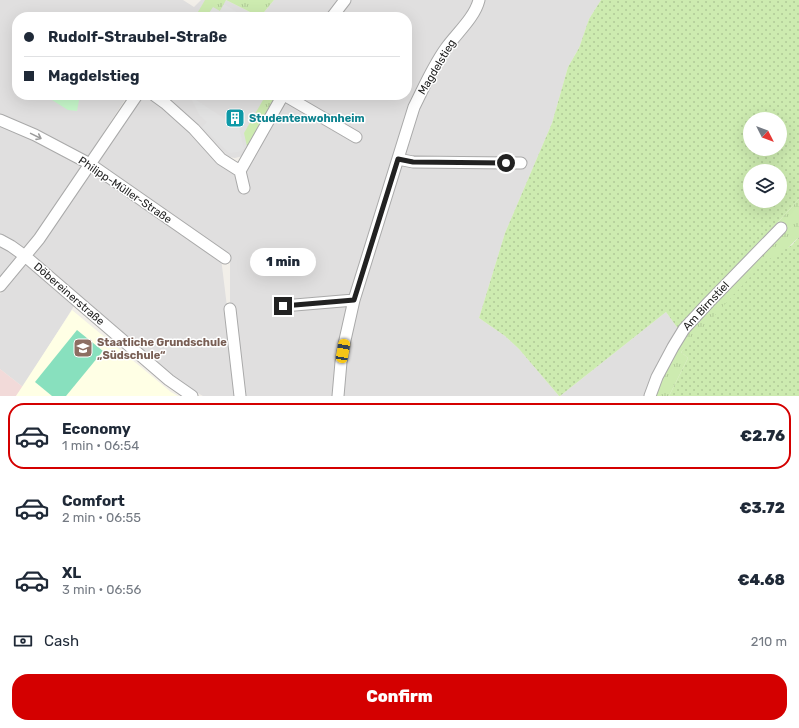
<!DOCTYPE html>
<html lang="en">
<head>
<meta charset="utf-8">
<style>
  body { margin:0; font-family:Rubik,sans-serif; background:#f2f2f3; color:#1f2937; height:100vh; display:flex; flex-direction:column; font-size:15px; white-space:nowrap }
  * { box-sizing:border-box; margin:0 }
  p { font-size:13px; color:#747a83 }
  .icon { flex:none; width:22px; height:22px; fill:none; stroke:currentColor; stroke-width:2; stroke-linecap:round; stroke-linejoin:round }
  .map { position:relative; height:396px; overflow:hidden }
  .drawer { display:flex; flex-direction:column; background:#fff; flex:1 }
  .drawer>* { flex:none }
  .top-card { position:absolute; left:12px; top:12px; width:400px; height:88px; border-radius:16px; box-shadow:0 4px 16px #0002; display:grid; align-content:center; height:88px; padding:0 12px; background:#fff }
  .needle { width:26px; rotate:132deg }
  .controls { position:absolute; left:743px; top:112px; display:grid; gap:8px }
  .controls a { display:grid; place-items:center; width:44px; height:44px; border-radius:50%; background:#fff; box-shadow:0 4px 16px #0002; font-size:20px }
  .end { position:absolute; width:18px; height:18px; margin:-9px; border:5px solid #222; background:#fff; box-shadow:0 0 0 2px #fff }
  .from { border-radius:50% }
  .bubble { position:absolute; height:28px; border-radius:14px; background:#fff; box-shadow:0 4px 16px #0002; font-size:13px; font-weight:800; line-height:28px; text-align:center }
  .car { position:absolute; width:12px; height:24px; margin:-12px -6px; border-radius:5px; box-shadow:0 0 3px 1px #0007; background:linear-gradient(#f5c518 24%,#345 0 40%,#f5c518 0 76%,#345 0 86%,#f5c518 0) }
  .top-card b { display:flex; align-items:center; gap:14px; height:38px; font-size:15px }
  .top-card b+b { border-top:1px solid #e0e1e3 }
  .top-card i { width:10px; height:10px; background:#1f2937 }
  ul { padding:7px 0 0; list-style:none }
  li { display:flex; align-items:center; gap:12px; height:66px; margin:0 8px 6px; padding:0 4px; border:2px solid transparent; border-radius:16px }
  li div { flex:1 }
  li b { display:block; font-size:15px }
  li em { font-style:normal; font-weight:800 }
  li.on { border-color:#d40000 }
  li>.icon { width:36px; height:36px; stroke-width:1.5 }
  .pay { display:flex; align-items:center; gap:10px; height:44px; padding:0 12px; font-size:15px }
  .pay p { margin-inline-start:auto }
  .cta { display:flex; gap:8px; margin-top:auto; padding:8px 12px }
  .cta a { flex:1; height:46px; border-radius:16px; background:#d40000; color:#fff; font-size:16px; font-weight:800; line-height:46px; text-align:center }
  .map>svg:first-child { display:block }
  .residential { fill:#e0dfdf }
  .commercial { fill:#f2dad9 }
  .education { fill:#ffffe5 }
  .grass { fill:url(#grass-tufts) }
  .park { fill:#c8facc }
  .garden { fill:url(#garden-dots); fill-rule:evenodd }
  .pitch { fill:#88e0be }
  .parking { fill:#e2e2e2 }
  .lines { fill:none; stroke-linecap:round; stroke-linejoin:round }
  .street-casing { stroke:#a9a9a9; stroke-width:13 }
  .street { stroke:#fff; stroke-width:11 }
  .oneway { stroke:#9c9c9c }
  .route { stroke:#222; stroke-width:5 }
  .labels { text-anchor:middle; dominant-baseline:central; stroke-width:3; stroke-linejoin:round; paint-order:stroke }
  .street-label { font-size:11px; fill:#222; stroke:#fff }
  .culture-label { font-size:11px; font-weight:bold; fill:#0d838f; stroke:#fff; text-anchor:start }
  .education-label { font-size:11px; font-weight:bold; fill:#785e54; stroke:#fff; text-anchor:start }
</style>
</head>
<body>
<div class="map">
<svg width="799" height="396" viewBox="0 0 799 396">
  <defs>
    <pattern id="grass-tufts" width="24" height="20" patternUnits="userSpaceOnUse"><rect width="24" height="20" fill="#cdebb0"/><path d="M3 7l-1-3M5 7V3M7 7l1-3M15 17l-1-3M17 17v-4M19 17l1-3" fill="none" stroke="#b0c997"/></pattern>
    <pattern id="garden-dots" width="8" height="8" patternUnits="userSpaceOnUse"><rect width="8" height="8" fill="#cdebb0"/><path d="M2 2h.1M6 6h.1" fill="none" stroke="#b0c997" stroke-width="1.8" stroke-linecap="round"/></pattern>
  </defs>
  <rect width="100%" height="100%" fill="#f2efe9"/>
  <path class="residential" d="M 0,0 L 183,0 L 194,7 L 201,0 L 226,0 L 260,17 L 274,0 L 341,0 L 328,17 L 17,17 L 17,95 L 128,95 L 89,155 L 86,157 L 46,134 L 0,114 Z
    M 349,0 L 475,0 L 408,113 L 379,198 L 382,200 L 333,396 L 243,396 L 230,305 L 230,255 L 100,166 L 98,162 L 139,95 L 151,95 L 238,177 L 287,95 L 407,95 L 407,17 L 336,17 Z
    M 484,0 L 601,0 L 589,19 L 579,48 L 568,67 L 552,123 L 505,233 L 479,318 L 505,336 L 519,349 L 559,396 L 342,396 L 347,346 L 361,288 L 408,135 L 434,73 Z
    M 160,95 L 279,95 L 243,156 L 235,158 L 229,157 L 222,152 Z
    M 0,122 L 81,163 L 82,169 L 27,248 L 23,249 L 0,237 Z
    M 90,172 L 95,172 L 221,258 L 238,396 L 203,396 L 185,386 L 31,254 Z
    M 0,243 L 17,252 L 18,259 L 0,280 Z
    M 26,265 L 74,306 L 23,387 L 0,369 L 0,294 L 23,266 Z
    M 666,312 L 679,330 L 646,396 L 560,396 Z"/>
  <path class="commercial" d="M 0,369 L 23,387 L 16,396 L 0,396 Z"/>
  <path class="education" d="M 72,310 L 171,392 L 178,396 L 16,396 Z"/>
  <path class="grass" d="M 205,0 L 226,0 L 220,11 L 207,16 L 209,17 L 195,17 Z
    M 226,0 L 274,0 L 260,17 Z
    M 271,95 L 279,95 L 248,151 L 244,133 L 263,100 L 269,98 Z
    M 799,199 L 799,237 L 681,352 L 688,358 L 669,396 L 652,396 L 683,334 L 738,266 Z"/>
  <path class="park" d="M 44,95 L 80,95 L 77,111 L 68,110 Z"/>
  <path class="garden" d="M 601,0 L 799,0 L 799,199 L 679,330 L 666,312 L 560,396 L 559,396 L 519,349 L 505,336 L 479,318 L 505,233 L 552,123 L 568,67 L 579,48 L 589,19 ZM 750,119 L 780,119 L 780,149 L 750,149 ZM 750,171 L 780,171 L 780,201 L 750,201 Z
    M 799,237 L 799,396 L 669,396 L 688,358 L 681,352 L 763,263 L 792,245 Z"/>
  <path class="pitch" d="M 77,330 L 103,351 L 66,396 L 52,396 L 35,382 Z"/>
  <path class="parking" d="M 224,4 L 245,17 L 209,17 L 207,16 L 213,7 L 220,11 Z
    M 190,96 L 239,128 L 244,149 L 238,152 L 229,153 L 202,127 L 207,122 L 200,116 Z"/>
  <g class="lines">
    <g class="street-casing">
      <path id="street" d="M 332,17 L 345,0
        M 154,95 L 165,103 L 194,129 L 221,159 L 240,171
        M 284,95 L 356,137
        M 0,120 L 35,135 L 90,164 L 225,258
        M 398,159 L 413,162 L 521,163
        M 244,188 L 240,171 L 283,95
        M 0,240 L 11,246 L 25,256 L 169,380 L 192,396
        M 0,286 L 39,239 L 137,95
        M 283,306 L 354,300
        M 230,309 L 240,396
        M 338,396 L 341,362 L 345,340 L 354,300 L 414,107 C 424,87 433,66 446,48 C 457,33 475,17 479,0
        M 650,396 L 657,377 L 673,347 L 684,329 L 709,302 L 781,228"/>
    </g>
    <use href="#street" class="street"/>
  </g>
  <defs><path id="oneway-shaft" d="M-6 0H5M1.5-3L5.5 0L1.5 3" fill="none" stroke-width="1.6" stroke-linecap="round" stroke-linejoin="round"/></defs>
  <use class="oneway" href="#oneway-shaft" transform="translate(36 136) rotate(26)"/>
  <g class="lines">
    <path class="route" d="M 283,306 L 354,300 L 398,159 L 413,162 L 506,163"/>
  </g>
  <defs>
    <g id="building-square" transform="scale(1)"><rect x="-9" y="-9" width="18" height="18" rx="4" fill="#0f9aa8" stroke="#fff"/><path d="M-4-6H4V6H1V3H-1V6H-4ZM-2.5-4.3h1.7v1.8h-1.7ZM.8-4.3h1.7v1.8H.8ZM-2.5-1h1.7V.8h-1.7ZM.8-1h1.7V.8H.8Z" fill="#fff"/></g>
    <g id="school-square" transform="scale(1)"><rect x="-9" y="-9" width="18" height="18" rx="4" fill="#8d6e63" stroke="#fff"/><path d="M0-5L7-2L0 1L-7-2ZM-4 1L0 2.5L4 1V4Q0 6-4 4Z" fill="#fff"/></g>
  </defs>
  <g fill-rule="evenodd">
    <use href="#building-square" x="235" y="118"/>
    <use href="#school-square" x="83" y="348"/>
  </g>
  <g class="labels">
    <g class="street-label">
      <text transform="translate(437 67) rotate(-59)">Magdelstieg</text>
      <text transform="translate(125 190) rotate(34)">Philipp-Müller-Straße</text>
      <text transform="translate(69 294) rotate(41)">Döbereinerstraße</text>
      <text transform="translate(706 306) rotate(-47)">Am Birnstiel</text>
    </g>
    <g class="culture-label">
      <text x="249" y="118">Studentenwohnheim</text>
    </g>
    <g class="education-label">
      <text x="97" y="342">Staatliche Grundschule<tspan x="97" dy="13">„Südschule“</tspan></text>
    </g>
  </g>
</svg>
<div class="controls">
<a><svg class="needle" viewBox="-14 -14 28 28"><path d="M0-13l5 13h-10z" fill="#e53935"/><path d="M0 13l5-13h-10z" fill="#747a83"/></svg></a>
<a><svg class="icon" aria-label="layers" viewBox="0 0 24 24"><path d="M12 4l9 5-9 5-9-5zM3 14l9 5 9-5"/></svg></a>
</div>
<i class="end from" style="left:506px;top:163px"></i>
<i class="end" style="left:283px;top:306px"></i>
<div class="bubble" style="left:250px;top:248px;width:66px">1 min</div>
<i class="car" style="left:343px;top:351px;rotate:10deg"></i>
<div class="top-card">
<b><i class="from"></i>Rudolf-Straubel-Straße</b>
<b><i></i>Magdelstieg</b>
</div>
</div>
<section class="drawer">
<ul>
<li class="on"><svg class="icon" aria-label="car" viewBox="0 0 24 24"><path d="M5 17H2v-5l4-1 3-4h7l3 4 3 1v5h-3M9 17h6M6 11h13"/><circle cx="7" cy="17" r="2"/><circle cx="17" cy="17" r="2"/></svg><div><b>Economy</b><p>1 min · 06:54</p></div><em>€2.76</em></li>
<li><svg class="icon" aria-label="car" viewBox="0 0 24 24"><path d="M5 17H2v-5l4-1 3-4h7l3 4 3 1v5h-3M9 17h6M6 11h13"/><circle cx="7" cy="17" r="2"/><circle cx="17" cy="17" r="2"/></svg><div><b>Comfort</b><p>2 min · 06:55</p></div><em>€3.72</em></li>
<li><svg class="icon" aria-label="car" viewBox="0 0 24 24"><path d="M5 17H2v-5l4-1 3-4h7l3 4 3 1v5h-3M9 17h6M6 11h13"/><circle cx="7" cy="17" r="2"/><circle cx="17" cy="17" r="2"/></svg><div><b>XL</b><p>3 min · 06:56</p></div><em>€4.68</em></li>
</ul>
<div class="pay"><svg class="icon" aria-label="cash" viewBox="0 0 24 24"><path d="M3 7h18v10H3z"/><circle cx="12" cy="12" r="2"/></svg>Cash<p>210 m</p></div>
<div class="cta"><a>Confirm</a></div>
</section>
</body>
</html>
